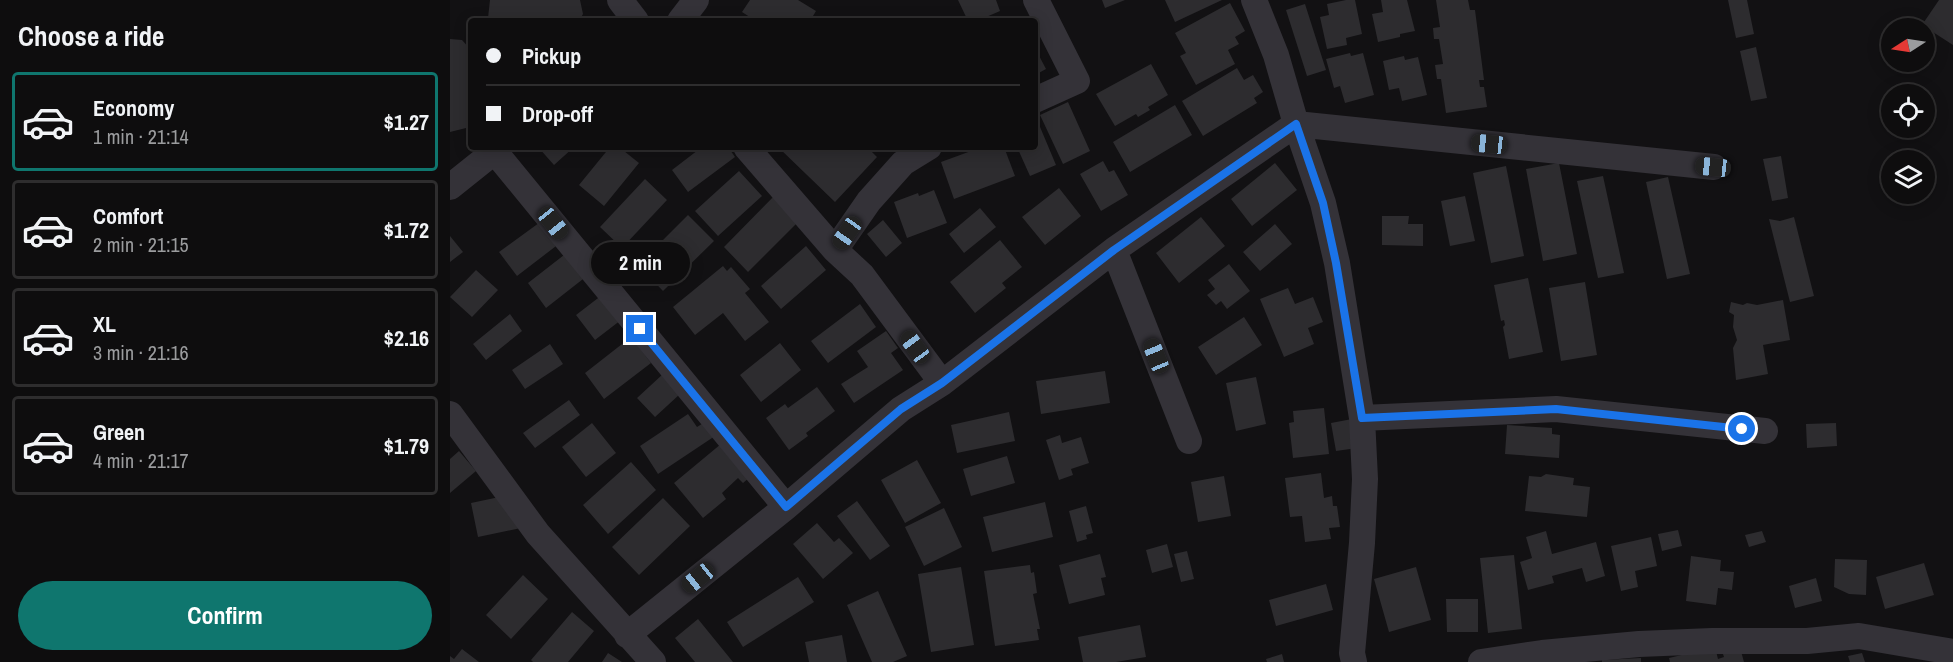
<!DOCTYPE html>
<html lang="en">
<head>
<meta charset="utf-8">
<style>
  body { margin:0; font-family:"Archivo Narrow",sans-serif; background:#1c1b1c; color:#f1f3f6; height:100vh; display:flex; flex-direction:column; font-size:22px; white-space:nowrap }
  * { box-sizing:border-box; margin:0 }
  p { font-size:20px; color:#9b9c9e }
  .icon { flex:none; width:33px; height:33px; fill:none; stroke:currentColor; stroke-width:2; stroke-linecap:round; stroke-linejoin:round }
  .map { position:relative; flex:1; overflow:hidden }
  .panel { display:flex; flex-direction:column; background:#0e0d0e; width:450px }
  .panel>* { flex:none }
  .guide { position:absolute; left:18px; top:18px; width:570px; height:132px; border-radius:6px; box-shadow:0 3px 15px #0003,0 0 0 2px #2e2d2e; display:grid; align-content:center; height:132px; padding:0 18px; background:#0e0d0e }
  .needle { width:39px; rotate:258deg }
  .controls { position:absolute; left:1431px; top:18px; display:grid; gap:12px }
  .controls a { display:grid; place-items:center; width:54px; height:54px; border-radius:50%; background:#0e0d0e; box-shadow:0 3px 15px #0003,0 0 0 2px #2e2d2e; font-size:30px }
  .end { position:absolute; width:27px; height:27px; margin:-14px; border:8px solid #1a73e8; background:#fff; box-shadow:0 0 0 3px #fff }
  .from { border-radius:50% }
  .bubble { position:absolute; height:42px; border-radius:21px; background:#0e0d0e; box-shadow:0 3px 15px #0003,0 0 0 2px #2e2d2e; font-size:20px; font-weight:700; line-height:42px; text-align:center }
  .car { position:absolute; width:18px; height:36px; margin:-18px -9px; border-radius:8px; box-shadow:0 0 4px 2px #0007; background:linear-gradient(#222 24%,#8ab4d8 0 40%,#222 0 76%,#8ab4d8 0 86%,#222 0) }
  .guide b { display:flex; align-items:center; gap:21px; height:57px; font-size:22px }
  .guide b+b { border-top:2px solid #2e2d2e }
  .guide i { width:15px; height:15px; background:#f1f3f6 }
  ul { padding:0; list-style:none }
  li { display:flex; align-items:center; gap:18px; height:99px; margin:0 12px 9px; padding:0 6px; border:3px solid #2e2d2e; border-radius:6px }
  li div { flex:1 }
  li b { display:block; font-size:22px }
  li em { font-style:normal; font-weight:700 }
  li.current { border-color:#0f766e }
  li>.icon { width:54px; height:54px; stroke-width:1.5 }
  h2 { padding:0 18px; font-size:27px; line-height:72px }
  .button { display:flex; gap:12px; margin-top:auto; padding:12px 18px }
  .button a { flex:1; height:69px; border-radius:36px; background:#0f766e; color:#fff; font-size:24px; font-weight:700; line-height:69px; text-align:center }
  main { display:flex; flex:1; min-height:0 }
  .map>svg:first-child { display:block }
  .building { fill:#2d2c2f }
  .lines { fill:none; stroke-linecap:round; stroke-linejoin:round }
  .minor { stroke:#343238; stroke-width:26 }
  .route { stroke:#1a73e8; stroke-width:8 }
</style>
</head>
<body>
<main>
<section class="panel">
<h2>Choose a ride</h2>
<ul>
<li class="current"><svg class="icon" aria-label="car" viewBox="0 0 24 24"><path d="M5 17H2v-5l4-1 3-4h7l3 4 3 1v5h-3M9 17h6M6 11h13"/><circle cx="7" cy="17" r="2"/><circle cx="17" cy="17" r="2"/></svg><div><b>Economy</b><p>1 min · 21:14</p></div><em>$1.27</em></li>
<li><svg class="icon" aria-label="car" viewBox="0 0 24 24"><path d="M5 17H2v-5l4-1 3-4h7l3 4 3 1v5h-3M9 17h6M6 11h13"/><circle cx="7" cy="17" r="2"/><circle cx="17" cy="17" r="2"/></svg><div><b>Comfort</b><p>2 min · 21:15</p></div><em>$1.72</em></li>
<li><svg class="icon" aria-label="car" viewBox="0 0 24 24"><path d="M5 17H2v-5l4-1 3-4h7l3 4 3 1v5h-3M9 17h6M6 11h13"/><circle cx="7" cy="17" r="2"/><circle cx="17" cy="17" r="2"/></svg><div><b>XL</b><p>3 min · 21:16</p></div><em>$2.16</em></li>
<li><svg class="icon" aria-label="car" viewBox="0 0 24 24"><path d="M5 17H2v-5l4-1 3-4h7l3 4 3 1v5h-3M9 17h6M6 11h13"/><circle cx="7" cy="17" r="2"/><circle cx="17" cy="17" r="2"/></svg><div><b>Green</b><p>4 min · 21:17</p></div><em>$1.79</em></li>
</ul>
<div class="button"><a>Confirm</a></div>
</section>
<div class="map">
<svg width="1503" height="662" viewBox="0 0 1503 662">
  <rect width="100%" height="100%" fill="#121113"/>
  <path class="building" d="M 40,0 L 130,0 L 133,14 L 129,21 L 40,21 L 38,18 Z
    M 300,0 L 348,0 L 366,11 L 360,21 L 306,21 L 292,12 Z
    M 508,0 L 546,0 L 550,11 L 527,21 L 518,21 Z
    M 652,0 L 675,0 L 655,8 Z
    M 715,0 L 772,0 L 725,22 Z
    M 896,0 L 905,0 L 912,34 L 896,38 L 897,45 L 877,49 L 870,17 L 879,15 L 877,4 Z
    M 931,0 L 957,0 L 965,31 L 950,34 L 950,37 L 928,42 L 922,14 L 933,12 Z
    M 986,0 L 1018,0 L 1020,10 L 1025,10 L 1034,80 L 1029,80 L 1030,87 L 1034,87 L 1037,107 L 996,113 L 991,79 L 987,79 L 985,65 L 993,64 L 989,39 L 984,39 L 983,28 L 990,27 Z
    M 1278,0 L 1297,0 L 1304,34 L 1286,38 Z
    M 1489,0 L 1503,0 L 1503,45 L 1472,25 Z
    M 780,3 L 795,31 L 785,37 L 789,44 L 778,50 L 785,64 L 746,85 L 730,56 L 736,53 L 725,33 Z
    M 855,4 L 876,70 L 857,76 L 836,10 Z
    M 0,39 L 12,40 L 21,50 L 21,122 L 16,128 L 0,132 Z
    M 1306,47 L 1317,98 L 1301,101 L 1290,51 Z
    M 585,48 L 596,69 L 585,75 Z
    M 900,53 L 901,56 L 913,53 L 924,95 L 895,103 L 890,86 L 884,88 L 876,59 Z
    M 954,56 L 955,60 L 968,57 L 977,95 L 952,101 L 949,88 L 939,90 L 933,61 Z
    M 701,64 L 718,95 L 698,107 L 700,110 L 688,117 L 686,114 L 665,126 L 646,94 Z
    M 787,68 L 794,80 L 803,75 L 813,92 L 804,98 L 807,103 L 753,136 L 732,101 Z
    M 618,102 L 640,151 L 613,164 L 590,115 Z
    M 725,105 L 742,135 L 680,172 L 663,142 Z
    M 585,115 L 606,165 L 580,176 L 567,147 L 585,147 Z
    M 88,147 L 124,147 L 104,165 Z
    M 160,147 L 169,147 L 189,163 L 154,206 L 129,185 Z
    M 252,147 L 278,147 L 285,157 L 238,192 L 222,170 Z
    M 328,147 L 417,147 L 427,157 L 385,202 Z
    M 532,147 L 554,147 L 565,176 L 504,199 L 491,162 Z
    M 1331,156 L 1338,198 L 1322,201 L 1313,159 Z
    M 653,161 L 659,172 L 664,170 L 678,195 L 651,211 L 630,174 Z
    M 825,163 L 847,190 L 802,226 L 781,199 Z
    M 1109,163 L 1127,254 L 1093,261 L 1076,169 Z
    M 1056,166 L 1074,256 L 1041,263 L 1023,173 Z
    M 289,171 L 312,196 L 268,236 L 245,211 Z
    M 1153,176 L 1174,273 L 1148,278 L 1127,181 Z
    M 1218,177 L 1240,274 L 1217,279 L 1196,182 Z
    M 195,179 L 217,200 L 172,248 L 150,227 Z
    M 609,188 L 631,216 L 595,245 L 572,217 Z
    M 330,190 L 355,215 L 298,272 L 274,247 Z
    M 484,190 L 497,223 L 457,238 L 444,202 L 468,193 L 469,196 Z
    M 1015,196 L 1025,241 L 1000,246 L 991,201 Z
    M 530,208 L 546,227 L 514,253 L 499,234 Z
    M 238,215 L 264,241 L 213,291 L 188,265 Z
    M 932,216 L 959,216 L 958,224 L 973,224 L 973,246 L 932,245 Z
    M 751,217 L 775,246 L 729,283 L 706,253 Z
    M 1344,217 L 1364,296 L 1340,302 L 1319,219 L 1330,221 Z
    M 93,220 L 110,243 L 67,276 L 49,252 Z
    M 433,220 L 452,243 L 436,257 L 417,234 Z
    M 825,224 L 842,244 L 810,271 L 793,252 Z
    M 0,236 L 13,252 L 0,262 Z
    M 550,240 L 572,267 L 552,283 L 556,288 L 525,313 L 500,282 Z
    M 356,246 L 376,270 L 331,309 L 311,286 Z
    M 123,248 L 142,272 L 96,308 L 78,283 Z
    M 779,264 L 800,291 L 777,309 L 771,301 L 766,305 L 757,295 L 765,289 L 758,280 Z
    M 273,266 L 277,271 L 281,267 L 300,289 L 295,293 L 319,322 L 295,341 L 273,313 L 245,335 L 223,307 Z
    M 26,270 L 48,290 L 22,317 L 0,297 Z
    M 1078,278 L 1093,352 L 1059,359 L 1053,327 L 1055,325 L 1054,320 L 1051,321 L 1044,285 Z
    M 1135,282 L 1147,355 L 1111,361 L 1099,288 Z
    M 838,288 L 845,304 L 863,297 L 873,322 L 858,328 L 864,344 L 834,357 L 810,299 Z
    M 152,295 L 171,320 L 145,340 L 126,315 Z
    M 1333,300 L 1340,340 L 1313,345 L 1318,374 L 1286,380 L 1283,348 L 1287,340 L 1283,327 L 1284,315 L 1279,312 L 1281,302 L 1293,305 L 1297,303 L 1307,305 Z
    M 410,304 L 426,327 L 378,363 L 361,341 Z
    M 60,314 L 72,331 L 36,360 L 23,344 Z
    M 794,317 L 812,345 L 766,375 L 748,347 Z
    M 436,331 L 448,348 L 441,353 L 453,370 L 404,403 L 391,384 L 418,367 L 407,351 Z
    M 181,337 L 201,363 L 154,399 L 135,373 Z
    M 330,343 L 351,370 L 311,402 L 290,375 Z
    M 100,344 L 113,364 L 75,389 L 62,370 Z
    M 655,371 L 660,403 L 591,414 L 586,381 Z
    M 213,374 L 230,394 L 205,417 L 187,398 Z
    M 806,377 L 816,424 L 786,431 L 776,383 Z
    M 367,387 L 385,411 L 356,433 L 358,436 L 339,450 L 316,418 L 335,404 L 338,408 Z
    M 119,400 L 130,415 L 85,448 L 73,433 Z
    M 874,408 L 879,454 L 843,458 L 839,423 L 844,422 L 843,411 Z
    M 559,412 L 565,441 L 507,453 L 501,425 Z
    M 238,414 L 247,427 L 255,422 L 265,436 L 208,474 L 190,446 Z
    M 902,419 L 907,448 L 886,451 L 881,423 Z
    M 142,423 L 166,453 L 136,477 L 112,447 Z
    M 1386,423 L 1387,446 L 1357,448 L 1356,424 Z
    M 1057,425 L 1102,428 L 1102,434 L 1110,435 L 1109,458 L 1055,454 Z
    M 283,434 L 307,471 L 293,483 L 288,478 L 272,493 L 276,499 L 253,518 L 224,483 Z
    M 610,435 L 612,443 L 631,437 L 639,463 L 621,469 L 623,475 L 609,480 L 596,440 Z
    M 9,451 L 26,471 L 0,493 L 0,459 Z
    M 557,456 L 565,483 L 521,496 L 513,469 Z
    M 467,460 L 491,503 L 455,523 L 431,480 Z
    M 181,462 L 206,490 L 158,534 L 133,505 Z
    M 871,473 L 874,498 L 882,496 L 883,506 L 887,506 L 890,527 L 879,528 L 881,539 L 855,542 L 852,516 L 840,517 L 835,478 Z
    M 1096,474 L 1124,478 L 1123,485 L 1140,487 L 1137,517 L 1075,511 L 1079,476 L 1091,477 Z
    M 774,476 L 781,516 L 748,522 L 741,482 Z
    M 64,494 L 71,528 L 28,537 L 21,503 Z
    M 213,498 L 240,526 L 189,575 L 162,547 Z
    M 407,501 L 440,546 L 420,560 L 387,516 Z
    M 595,502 L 603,537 L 542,552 L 533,517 Z
    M 636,506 L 643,533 L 636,535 L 637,539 L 627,542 L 619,511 Z
    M 494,508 L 512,547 L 474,566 L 455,527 Z
    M 367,523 L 384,542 L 389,538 L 403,553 L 373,579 L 343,544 Z
    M 1228,530 L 1232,546 L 1212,551 L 1208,534 Z
    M 1096,531 L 1102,554 L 1146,542 L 1155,576 L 1136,582 L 1132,568 L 1102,576 L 1104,583 L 1078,590 L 1070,562 L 1082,558 L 1076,537 Z
    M 1312,531 L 1316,542 L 1299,547 L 1295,535 Z
    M 1201,537 L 1207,566 L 1185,571 L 1188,587 L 1171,591 L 1161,546 Z
    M 717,544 L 723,567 L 702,573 L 696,550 Z
    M 737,551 L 744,579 L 731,582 L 724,554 Z
    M 650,554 L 656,577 L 651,578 L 655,595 L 619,604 L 609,565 Z
    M 1064,555 L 1072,629 L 1038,633 L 1030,558 Z
    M 1241,556 L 1271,560 L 1270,571 L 1284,572 L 1282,590 L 1268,588 L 1266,605 L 1236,601 Z
    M 1385,559 L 1417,560 L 1416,595 L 1399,594 L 1384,587 Z
    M 1474,563 L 1484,595 L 1435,609 L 1426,577 Z
    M 580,565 L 581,573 L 584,572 L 587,593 L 583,594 L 590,629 L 587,629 L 589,640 L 545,646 L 534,571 Z
    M 511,567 L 524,645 L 481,652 L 468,574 Z
    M 966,567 L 981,620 L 939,632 L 924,579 Z
    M 73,575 L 98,599 L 61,639 L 36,615 Z
    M 348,577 L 364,602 L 293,647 L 277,622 Z
    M 1366,578 L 1372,601 L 1345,608 L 1339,586 Z
    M 876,584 L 883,610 L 826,626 L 819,600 Z
    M 428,591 L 457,656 L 443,662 L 422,662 L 397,605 Z
    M 996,599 L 1028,599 L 1028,632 L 997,632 Z
    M 122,612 L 144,631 L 118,662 L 83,662 L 81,660 Z
    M 248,619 L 283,662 L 245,662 L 225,638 Z
    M 690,625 L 696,657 L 666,662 L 633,662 L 628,637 Z
    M 392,635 L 397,662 L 359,662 L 355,642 Z
    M 1289,644 L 1294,662 L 1220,662 L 1219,658 L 1265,647 L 1268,659 L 1274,657 L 1271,648 Z
    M 12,649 L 29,662 L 0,662 L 0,656 L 4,659 Z
    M 158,653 L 172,662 L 152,662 Z
    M 1412,653 L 1415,662 L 1400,662 L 1398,656 Z
    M 832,654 L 834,662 L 817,662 L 816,659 Z
    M 1191,658 L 1191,662 L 1152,662 L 1152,660 Z"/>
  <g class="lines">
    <path class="minor" d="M 170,0 L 186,21
      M 804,0 L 826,55 L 846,124 L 873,203 L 887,263 L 912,418 L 915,479 L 912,543 L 902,653 L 904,662
      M 230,21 L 246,0
      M 585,100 L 627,81 L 586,0
      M 296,147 L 385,250 L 412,275 L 492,383
      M 45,152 L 336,507
      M 0,187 L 50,147
      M 385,250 L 419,201 L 453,163 L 479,147
      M 664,250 L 739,441
      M 0,414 L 88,534 L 203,662
      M 912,418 L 1106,409 L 1315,431
      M 177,635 L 336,507 L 451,409 L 492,383 L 664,250 L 846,124 L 1264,167
      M 1031,662 L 1092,653 L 1189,644 L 1262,641 L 1357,641 L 1409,636 L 1503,652"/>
  </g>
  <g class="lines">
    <path class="route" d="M 190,329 L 336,507 L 451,409 L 492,383 L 664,250 L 846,124 L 873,203 L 886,263 L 912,418 L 1106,409 L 1292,429"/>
  </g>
</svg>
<div class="controls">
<a><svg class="needle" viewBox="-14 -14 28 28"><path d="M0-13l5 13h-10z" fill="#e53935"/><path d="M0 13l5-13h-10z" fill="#9b9c9e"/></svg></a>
<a><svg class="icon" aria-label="locate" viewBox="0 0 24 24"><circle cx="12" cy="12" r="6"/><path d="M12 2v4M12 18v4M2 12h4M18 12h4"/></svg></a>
<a><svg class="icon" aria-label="layers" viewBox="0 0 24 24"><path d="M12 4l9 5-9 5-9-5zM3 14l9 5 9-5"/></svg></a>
</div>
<i class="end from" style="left:1292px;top:429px"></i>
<i class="end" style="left:190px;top:329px"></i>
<div class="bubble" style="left:141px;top:242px;width:99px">2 min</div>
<i class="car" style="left:1039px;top:144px;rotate:276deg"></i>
<i class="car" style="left:1263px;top:167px;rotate:276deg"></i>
<i class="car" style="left:103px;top:223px;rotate:141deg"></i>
<i class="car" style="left:397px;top:233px;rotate:215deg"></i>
<i class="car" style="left:465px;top:347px;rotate:324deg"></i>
<i class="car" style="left:706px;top:356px;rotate:338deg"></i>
<i class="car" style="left:248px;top:578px;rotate:231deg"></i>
<div class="guide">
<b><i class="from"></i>Pickup</b>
<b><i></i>Drop-off</b>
</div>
</div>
</main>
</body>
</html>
